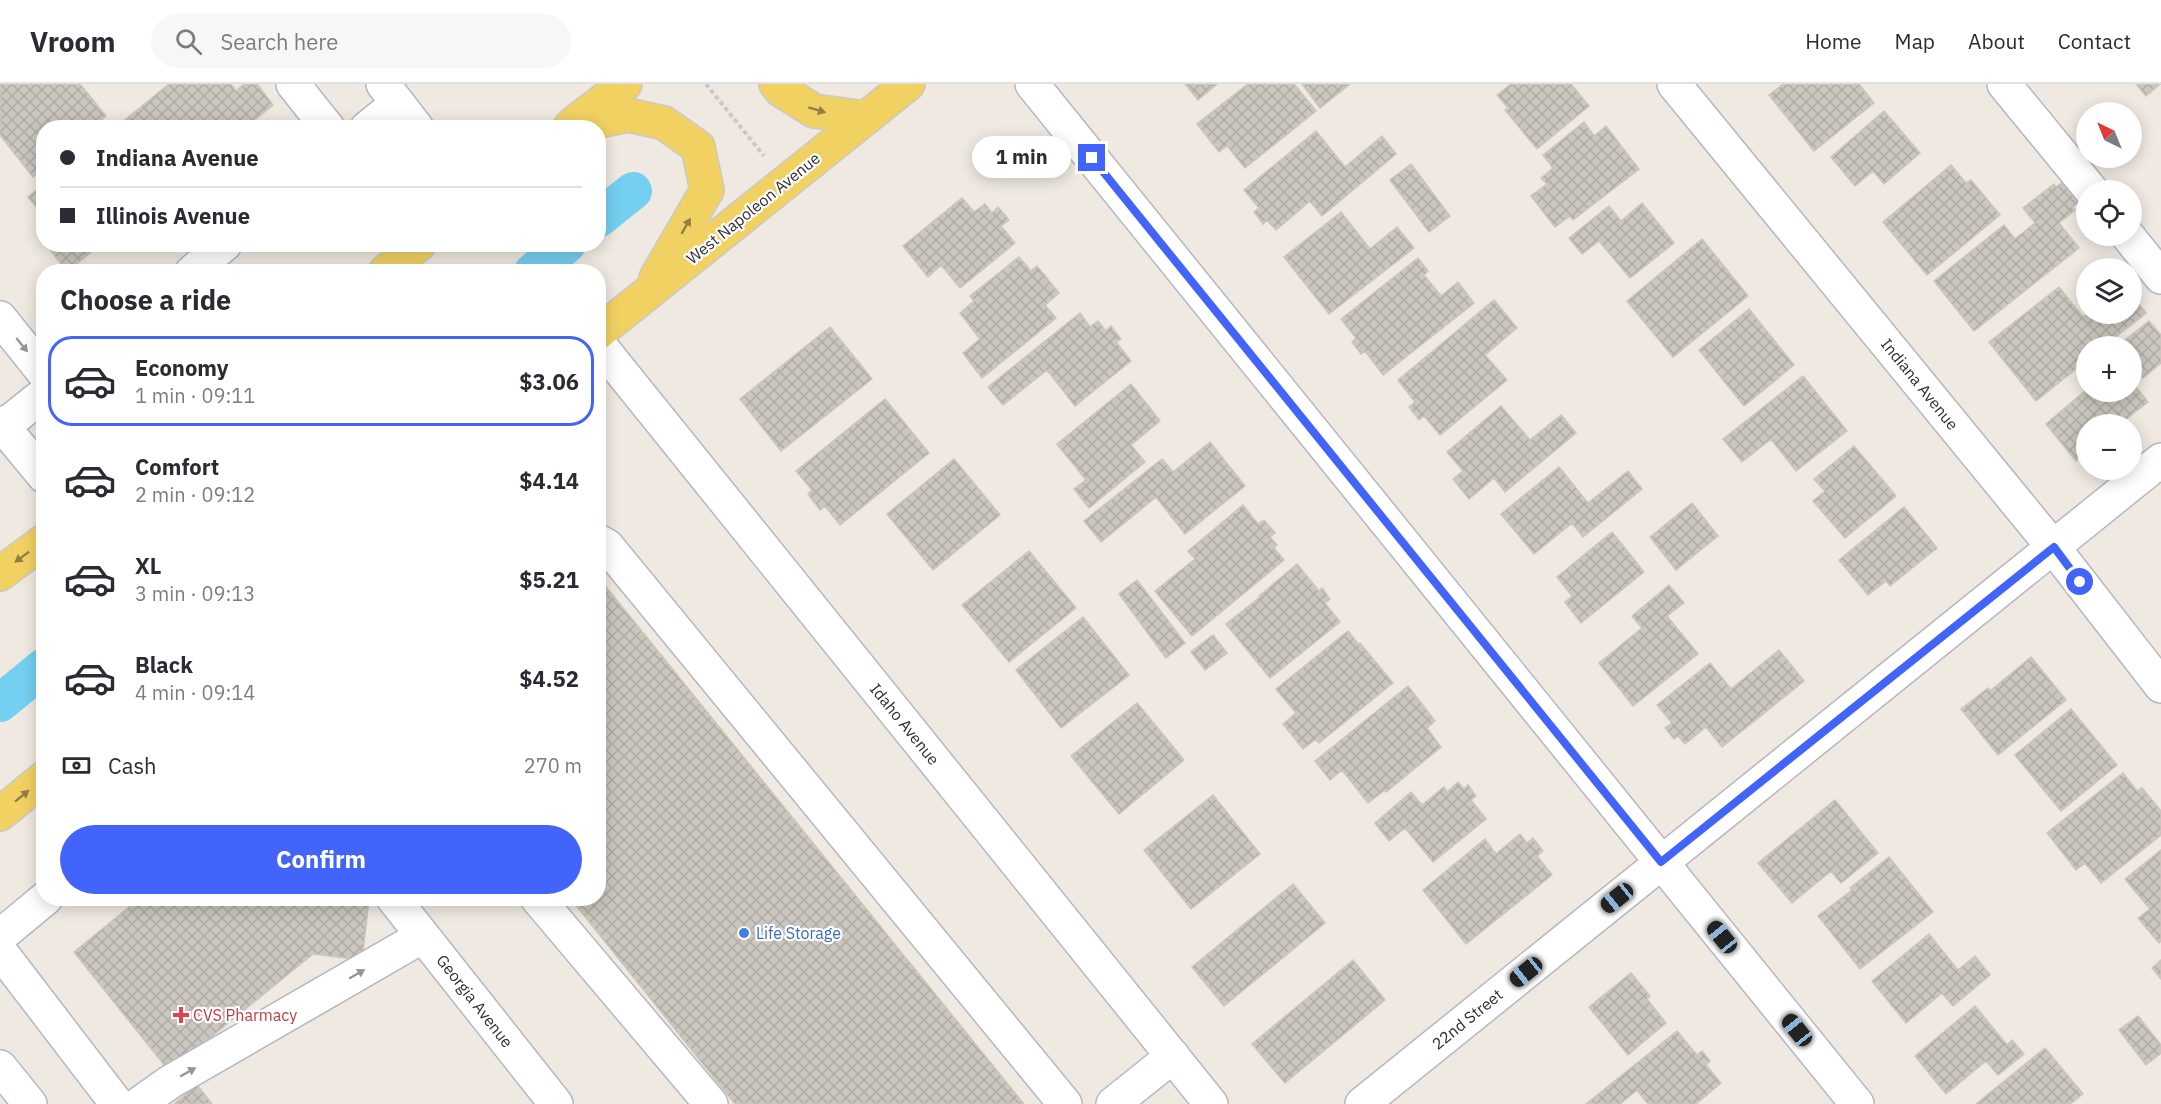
<!DOCTYPE html>
<html lang="en">
<head>
<meta charset="utf-8">
<style>
  body { margin:0; font-family:"IBM Plex Sans",sans-serif; background:#f7f7f7; color:#2b2b33; height:100vh; display:flex; flex-direction:column; font-size:22px; white-space:nowrap }
  * { box-sizing:border-box; margin:0 }
  p { font-size:20px; color:#7c7c81 }
  .icon { flex:none; width:33px; height:33px; fill:none; stroke:currentColor; stroke-width:2; stroke-linecap:round; stroke-linejoin:round }
  .map { position:relative; flex:1; overflow:hidden }
  .drawer { position:absolute; left:36px; top:180px; width:570px; height:642px; display:flex; flex-direction:column; background:#fff; border-radius:24px; box-shadow:0 3px 15px #0003 }
  .drawer>* { flex:none }
  .banner { position:absolute; left:36px; top:36px; width:570px; height:132px; border-radius:24px; box-shadow:0 3px 15px #0003; display:grid; align-content:center; height:132px; padding:0 24px; background:#fff }
  .needle { width:39px; rotate:317deg }
  .fabs { position:absolute; left:2076px; top:18px; display:grid; gap:12px }
  .fabs a { display:grid; place-items:center; width:66px; height:66px; border-radius:50%; background:#fff; box-shadow:0 3px 15px #0003; font-size:30px }
  .end { position:absolute; width:27px; height:27px; margin:-14px; border:8px solid #4264fb; background:#fff; box-shadow:0 0 0 3px #fff }
  .from { border-radius:50% }
  .bubble { position:absolute; height:42px; border-radius:21px; background:#fff; box-shadow:0 3px 15px #0003; font-size:20px; font-weight:700; line-height:42px; text-align:center }
  .car { position:absolute; width:18px; height:36px; margin:-18px -9px; border-radius:8px; box-shadow:0 0 4px 2px #0007; background:linear-gradient(#222 24%,#8ab4d8 0 40%,#222 0 76%,#8ab4d8 0 86%,#222 0) }
  .banner b { display:flex; align-items:center; gap:21px; height:57px; font-size:22px }
  .banner b+b { border-top:2px solid #e1e1e2 }
  .banner i { width:15px; height:15px; background:#2b2b33 }
  ul { padding:0; list-style:none }
  li { display:flex; align-items:center; gap:18px; height:90px; margin:0 12px 9px; padding:0 12px; border:3px solid transparent; border-radius:24px }
  li div { flex:1 }
  li b { display:block; font-size:22px }
  li em { font-style:normal; font-weight:700 }
  li.on { border-color:#4264fb }
  li>.icon { width:54px; height:54px; stroke-width:1.5 }
  h2 { padding:0 24px; font-size:27px; line-height:72px }
  .pay { display:flex; align-items:center; gap:15px; height:66px; padding:0 24px; font-size:22px }
  .pay p { margin-inline-start:auto }
  .button { display:flex; gap:12px; margin-top:auto; padding:12px 24px }
  .button a { flex:1; height:69px; border-radius:36px; background:#4264fb; color:#fff; font-size:24px; font-weight:700; line-height:69px; text-align:center }
  header { display:flex; align-items:center; gap:36px; box-sizing:border-box; height:84px; padding:0 30px; background:#fff; border-bottom:2px solid #e1e1e2 }
  header strong { font-size:28px }
  nav { display:flex; gap:33px; margin-inline-start:auto; font-size:21px }
  .search { width:420px; height:54px; background:#f7f7f7; display:flex; align-items:center; gap:15px; box-sizing:border-box; padding:0 21px; border-radius:33px; color:#7c7c81; font-size:22px }
  .map>svg:first-child { display:block }
  .lines { fill:none; stroke-linecap:round; stroke-linejoin:round }
  .canal { stroke:#75cff0; stroke-width:38 }
  .building { fill:url(#building-cross-hatch); stroke:#cbc5ba; stroke-width:1.5 }
  .minor-casing { stroke:#b4b7c1; stroke-width:36 }
  .major-casing { stroke:#c9c9c9; stroke-width:36 }
  .path { stroke:#c9c9c9; stroke-width:4; stroke-dasharray:4.5 3; stroke-linecap:butt }
  .minor { stroke:#fff; stroke-width:33 }
  .major { stroke:#f2d163; stroke-width:33 }
  .oneway { fill:#908048 }
  .oneway2 { fill:#969696 }
  .route { stroke:#4264fb; stroke-width:8 }
  .shop-dot { fill:#3f7fe0; stroke:#fff; stroke-width:2 }
  .health-dot { fill:#e0444e; stroke:#fff; stroke-width:2 }
  .labels { text-anchor:middle; dominant-baseline:central; stroke-width:4.5; stroke-linejoin:round; paint-order:stroke }
  .street-label { font-size:16px; fill:#2e2e2e; stroke:#fff }
  .shop-label { font-size:16px; fill:#366cbe; stroke:#fff; text-anchor:start }
  .health-label { font-size:16px; fill:#be3a42; stroke:#fff; text-anchor:start }
</style>
</head>
<body>
<header>
<strong>Vroom</strong>
<div class="search"><svg class="icon" aria-label="search" viewBox="0 0 24 24"><circle cx="10" cy="10" r="6"/><path d="M15 15l6 6"/></svg>Search here</div>
<nav><a>Home</a><a>Map</a><a>About</a><a>Contact</a></nav>
</header>
<div class="map">
<svg width="2161" height="1020" viewBox="0 0 2161 1020">
  <defs>
    <pattern id="building-cross-hatch" width="8" height="8" patternUnits="userSpaceOnUse" patternTransform="scale(1.5)"><rect width="8" height="8" fill="#cbc7bf"/><path d="M0 0l8 8M0 8l8-8" fill="none" stroke="#afaba4"/></pattern>
  </defs>
  <rect width="100%" height="100%" fill="#efe9e1"/>
  <g class="lines">
    <path class="canal" d="M 598,135 L 633,107
      M 533,188 L 567,160
      M 0,619 L 44,583"/>
  </g>
  <path class="building" d="M 0,0 L 80,0 L 106,32 L 92,44 L 44,44 L 44,85 L 33,93 L 0,51 Z
    M 169,0 L 231,0 L 236,7 L 244,0 L 257,0 L 273,21 L 245,44 L 115,44 Z
    M 1185,0 L 1217,0 L 1198,16 Z
    M 1248,0 L 1294,0 L 1316,27 L 1245,84 L 1227,62 L 1219,68 L 1197,40 Z
    M 1302,0 L 1350,0 L 1320,24 Z
    M 1511,0 L 1571,0 L 1589,22 L 1537,65 L 1505,26 L 1508,24 L 1497,11 Z
    M 1783,0 L 1859,0 L 1874,19 L 1814,67 L 1769,11 Z
    M 2136,0 L 2160,0 L 2146,12 Z
    M 1884,27 L 1920,69 L 1884,100 L 1873,87 L 1855,102 L 1831,73 Z
    M 1584,38 L 1594,52 L 1606,42 L 1639,85 L 1573,136 L 1570,132 L 1555,143 L 1531,112 L 1547,100 L 1541,94 L 1553,84 L 1543,71 Z
    M 1316,47 L 1345,83 L 1382,52 L 1396,70 L 1322,132 L 1310,117 L 1276,146 L 1267,136 L 1263,140 L 1254,128 L 1259,124 L 1244,106 Z
    M 1411,80 L 1450,132 L 1429,148 L 1390,96 Z
    M 1951,81 L 1966,99 L 1971,96 L 2000,131 L 1927,191 L 1883,138 Z
    M 2064,97 L 2080,117 L 2072,124 L 2075,126 L 2059,139 L 2079,164 L 1974,247 L 1934,197 L 2004,141 L 2015,155 L 2035,139 L 2023,124 L 2054,100 L 2056,103 Z
    M 44,100 L 44,132 L 28,113 Z
    M 962,114 L 974,128 L 985,120 L 992,129 L 998,123 L 1009,136 L 1001,142 L 1015,159 L 960,204 L 941,181 L 928,193 L 903,162 Z
    M 1642,119 L 1674,159 L 1630,194 L 1599,157 L 1582,170 L 1569,154 L 1609,122 L 1621,137 Z
    M 1341,128 L 1370,165 L 1397,143 L 1414,164 L 1329,230 L 1284,173 Z
    M 1702,155 L 1748,212 L 1673,273 L 1627,217 Z
    M 46,160 L 101,160 L 67,188 Z
    M 1019,173 L 1031,187 L 1037,182 L 1059,209 L 1045,221 L 1056,234 L 982,294 L 963,269 L 980,255 L 960,229 L 974,217 L 970,212 Z
    M 1418,174 L 1428,187 L 1424,191 L 1441,212 L 1458,198 L 1474,219 L 1383,291 L 1365,267 L 1361,270 L 1352,258 L 1356,254 L 1341,235 Z
    M 2059,203 L 2083,233 L 2088,230 L 2132,230 L 2132,211 L 2146,229 L 2104,262 L 2086,262 L 2086,277 L 2036,317 L 1989,258 Z
    M 1494,216 L 1517,244 L 1485,271 L 1507,296 L 1440,351 L 1424,332 L 1419,336 L 1409,323 L 1415,318 L 1398,296 Z
    M 1749,225 L 1794,281 L 1744,322 L 1699,266 Z
    M 1080,229 L 1090,243 L 1098,237 L 1106,247 L 1111,242 L 1121,255 L 1116,258 L 1131,277 L 1075,322 L 1047,286 L 1003,321 L 988,303 Z
    M 2149,237 L 2161,251 L 2161,279 L 2143,294 L 2132,280 L 2132,262 L 2117,262 Z
    M 830,243 L 872,295 L 781,367 L 740,315 Z
    M 1803,292 L 1847,347 L 1796,387 L 1771,355 L 1742,378 L 1723,355 Z
    M 2132,298 L 2148,318 L 2120,340 L 2086,340 L 2086,368 L 2076,377 L 2046,340 L 2086,306 L 2132,308 Z
    M 1131,300 L 1160,337 L 1131,361 L 1145,378 L 1089,424 L 1074,405 L 1086,396 L 1057,360 Z
    M 885,315 L 929,369 L 840,441 L 825,422 L 820,426 L 808,410 L 812,406 L 796,387 Z
    M 1501,322 L 1530,356 L 1561,331 L 1576,349 L 1505,408 L 1494,394 L 1469,415 L 1453,395 L 1463,387 L 1447,368 Z
    M 1210,358 L 1245,402 L 1185,450 L 1156,413 L 1101,458 L 1084,437 L 1162,375 L 1173,388 Z
    M 1854,362 L 1896,412 L 1845,454 L 1813,417 L 1825,407 L 1814,395 Z
    M 954,375 L 1000,431 L 933,486 L 887,430 Z
    M 1559,383 L 1588,419 L 1628,387 L 1642,405 L 1583,453 L 1572,439 L 1534,470 L 1501,430 Z
    M 1692,419 L 1718,452 L 1676,486 L 1650,453 Z
    M 1243,421 L 1258,440 L 1264,436 L 1275,449 L 1270,453 L 1277,461 L 1274,464 L 1284,476 L 1192,552 L 1155,507 L 1195,475 L 1188,467 Z
    M 1904,423 L 1937,464 L 1890,502 L 1886,497 L 1868,511 L 1839,476 Z
    M 1612,448 L 1644,488 L 1581,539 L 1565,518 L 1572,512 L 1557,493 Z
    M 1029,467 L 1076,524 L 1009,578 L 962,521 Z
    M 1297,480 L 1319,507 L 1322,504 L 1330,515 L 1325,519 L 1340,538 L 1270,594 L 1226,540 L 1260,513 L 1259,512 Z
    M 598,493 L 1024,1020 L 735,1020 L 570,814 L 598,814 Z
    M 1137,496 L 1185,559 L 1166,574 L 1119,510 Z
    M 1669,501 L 1684,519 L 1667,532 L 1698,570 L 1633,622 L 1599,579 L 1642,544 L 1632,532 Z
    M 1083,533 L 1129,591 L 1061,644 L 1016,586 Z
    M 1348,547 L 1359,561 L 1360,559 L 1393,599 L 1319,659 L 1316,655 L 1303,665 L 1283,640 L 1296,629 L 1276,605 Z
    M 1213,551 L 1227,569 L 1205,586 L 1191,568 Z
    M 1779,566 L 1804,597 L 1722,663 L 1706,643 L 1685,660 L 1678,652 L 1674,655 L 1665,644 L 1672,639 L 1657,621 L 1710,579 L 1731,605 Z
    M 2031,573 L 2066,616 L 1998,671 L 1961,625 L 1988,604 L 1990,607 Z
    M 1408,602 L 1435,637 L 1427,644 L 1441,663 L 1386,708 L 1385,706 L 1368,719 L 1342,686 L 1330,696 L 1315,677 Z
    M 1137,619 L 1184,676 L 1119,730 L 1071,672 Z
    M 2071,625 L 2117,681 L 2061,727 L 2015,671 Z
    M 2123,689 L 2137,707 L 2142,704 L 2161,727 L 2161,751 L 2101,799 L 2085,779 L 2076,786 L 2047,749 Z
    M 1458,698 L 1464,705 L 1468,701 L 1476,712 L 1471,716 L 1486,735 L 1433,778 L 1405,744 L 1389,757 L 1375,739 L 1411,708 L 1422,721 L 1444,703 L 1447,708 Z
    M 1213,711 L 1260,770 L 1191,825 L 1144,766 Z
    M 1835,716 L 1878,769 L 1841,799 L 1831,787 L 1792,819 L 1758,779 Z
    M 1520,750 L 1527,759 L 1533,754 L 1543,767 L 1537,772 L 1552,791 L 1466,860 L 1423,806 L 1485,755 L 1496,770 Z
    M 2161,766 L 2161,857 L 2159,859 L 2138,834 L 2150,825 L 2125,795 Z
    M 1889,773 L 1933,828 L 1860,885 L 1818,832 L 1852,806 L 1850,804 Z
    M 1293,800 L 1325,839 L 1224,922 L 1192,883 Z
    M 140,814 L 353,814 L 369,816 L 362,876 L 313,870 L 169,987 L 74,868 Z
    M 1929,850 L 1958,886 L 1975,872 L 1990,891 L 1953,922 L 1942,909 L 1906,939 L 1872,897 Z
    M 1353,876 L 1385,916 L 1285,999 L 1252,960 Z
    M 2161,876 L 2161,895 L 2152,884 Z
    M 1631,889 L 1650,912 L 1647,915 L 1666,939 L 1628,971 L 1589,923 Z
    M 1975,922 L 2007,961 L 2012,956 L 2024,970 L 1998,991 L 1986,977 L 1946,1010 L 1915,972 Z
    M 2138,932 L 2161,961 L 2161,969 L 2146,981 L 2119,946 Z
    M 1677,947 L 1697,971 L 1702,967 L 1710,977 L 1706,981 L 1721,999 L 1696,1020 L 1648,1020 L 1637,1006 L 1620,1020 L 1586,1020 Z
    M 2045,964 L 2083,1010 L 2070,1020 L 1976,1020 Z
    M 197,1001 L 212,1020 L 174,1020 Z"/>
  <g class="lines">
    <g class="minor-casing">
      <path id="minor" d="M 293,0 L 328,44
        M 383,0 L 417,44
        M 1032,0 L 1857,1020
        M 1674,0 L 2053,463 L 2161,602
        M 2004,0 L 2091,106
        M 367,44 L 398,19
        M 2128,152 L 2161,193
        M 192,188 L 225,160
        M 0,234 L 44,289
        M 598,259 L 1211,1020
        M 0,339 L 44,392
        M 3,343 L 44,310
        M 598,457 L 607,462 L 1065,1020
        M 393,814 L 556,1020
        M 537,814 L 711,1020
        M 0,852 L 46,814
        M 0,867 L 117,1020
        M 0,983 L 30,1020
        M 139,1020 L 170,998 L 423,852
        M 1113,1020 L 1173,972
        M 1362,1020 L 2161,376"/>
    </g>
    <g class="major-casing">
      <path id="major" d="M 776,0 L 781,6 L 814,27 L 866,34
        M 574,39 L 625,0
        M 570,43 L 628,31 L 664,39 L 698,63 L 707,106 L 656,194
        M 385,188 L 419,160
        M 598,249 L 908,0
        M 0,490 L 44,457
        M 0,730 L 44,694"/>
    </g>
    <path class="path" d="M 706,0 L 764,72"/>
    <use href="#minor" class="minor"/>
    <use href="#major" class="major"/>
  </g>
  <defs><path id="oneway-solid" d="M-6-.8H1V-3.2L6.5 0L1 3.2V.8H-6Z" transform="scale(1.5)"/></defs>
  <g class="oneway">
    <use href="#oneway-solid" transform="translate(817 26) rotate(17)"/>
    <use href="#oneway-solid" transform="translate(686 142) rotate(-60)"/>
    <use href="#oneway-solid" transform="translate(22 473) rotate(143)"/>
    <use href="#oneway-solid" transform="translate(22 712) rotate(-39)"/>
  </g>
  <g class="oneway2">
    <use href="#oneway-solid" transform="translate(22 261) rotate(51)"/>
    <use href="#oneway-solid" transform="translate(357 890) rotate(-30)"/>
    <use href="#oneway-solid" transform="translate(188 988) rotate(-30)"/>
  </g>
  <g class="lines">
    <path class="route" d="M 1092,74 L 1661,778 L 2054,463 L 2080,498"/>
  </g>
  <circle class="shop-dot" cx="744" cy="849" r="6"/>
  <path class="health-dot" d="M178 922h6v6h6v6h-6v6h-6v-6h-6v-6h6z"/>
  <g class="labels">
    <g class="street-label">
      <text transform="translate(753 124) rotate(-39)">West Napoleon Avenue</text>
      <text transform="translate(1920 300) rotate(51)">Indiana Avenue</text>
      <text transform="translate(905 640) rotate(51)">Idaho Avenue</text>
      <text transform="translate(475 917) rotate(52)">Georgia Avenue</text>
      <text transform="translate(1467 935) rotate(-39)">22nd Street</text>
    </g>
    <g class="shop-label">
      <text x="756" y="849">Life Storage</text>
    </g>
    <g class="health-label">
      <text x="193" y="931">CVS Pharmacy</text>
    </g>
  </g>
</svg>
<div class="fabs">
<a><svg class="needle" viewBox="-14 -14 28 28"><path d="M0-13l5 13h-10z" fill="#e53935"/><path d="M0 13l5-13h-10z" fill="#7c7c81"/></svg></a>
<a><svg class="icon" aria-label="locate" viewBox="0 0 24 24"><circle cx="12" cy="12" r="6"/><path d="M12 2v4M12 18v4M2 12h4M18 12h4"/></svg></a>
<a><svg class="icon" aria-label="layers" viewBox="0 0 24 24"><path d="M12 4l9 5-9 5-9-5zM3 14l9 5 9-5"/></svg></a>
<a>+</a>
<a>−</a>
</div>
<i class="end from" style="left:2080px;top:498px"></i>
<i class="end" style="left:1092px;top:74px"></i>
<div class="bubble" style="left:972px;top:52px;width:99px">1 min</div>
<i class="car" style="left:1617px;top:814px;rotate:231deg"></i>
<i class="car" style="left:1722px;top:853px;rotate:321deg"></i>
<i class="car" style="left:1526px;top:888px;rotate:231deg"></i>
<i class="car" style="left:1797px;top:946px;rotate:321deg"></i>
<div class="banner">
<b><i class="from"></i>Indiana Avenue</b>
<b><i></i>Illinois Avenue</b>
</div>
<section class="drawer">
<h2>Choose a ride</h2>
<ul>
<li class="on"><svg class="icon" aria-label="car" viewBox="0 0 24 24"><path d="M5 17H2v-5l4-1 3-4h7l3 4 3 1v5h-3M9 17h6M6 11h13"/><circle cx="7" cy="17" r="2"/><circle cx="17" cy="17" r="2"/></svg><div><b>Economy</b><p>1 min · 09:11</p></div><em>$3.06</em></li>
<li><svg class="icon" aria-label="car" viewBox="0 0 24 24"><path d="M5 17H2v-5l4-1 3-4h7l3 4 3 1v5h-3M9 17h6M6 11h13"/><circle cx="7" cy="17" r="2"/><circle cx="17" cy="17" r="2"/></svg><div><b>Comfort</b><p>2 min · 09:12</p></div><em>$4.14</em></li>
<li><svg class="icon" aria-label="car" viewBox="0 0 24 24"><path d="M5 17H2v-5l4-1 3-4h7l3 4 3 1v5h-3M9 17h6M6 11h13"/><circle cx="7" cy="17" r="2"/><circle cx="17" cy="17" r="2"/></svg><div><b>XL</b><p>3 min · 09:13</p></div><em>$5.21</em></li>
<li><svg class="icon" aria-label="car" viewBox="0 0 24 24"><path d="M5 17H2v-5l4-1 3-4h7l3 4 3 1v5h-3M9 17h6M6 11h13"/><circle cx="7" cy="17" r="2"/><circle cx="17" cy="17" r="2"/></svg><div><b>Black</b><p>4 min · 09:14</p></div><em>$4.52</em></li>
</ul>
<div class="pay"><svg class="icon" aria-label="cash" viewBox="0 0 24 24"><path d="M3 7h18v10H3z"/><circle cx="12" cy="12" r="2"/></svg>Cash<p>270 m</p></div>
<div class="button"><a>Confirm</a></div>
</section>
</div>
</body>
</html>
